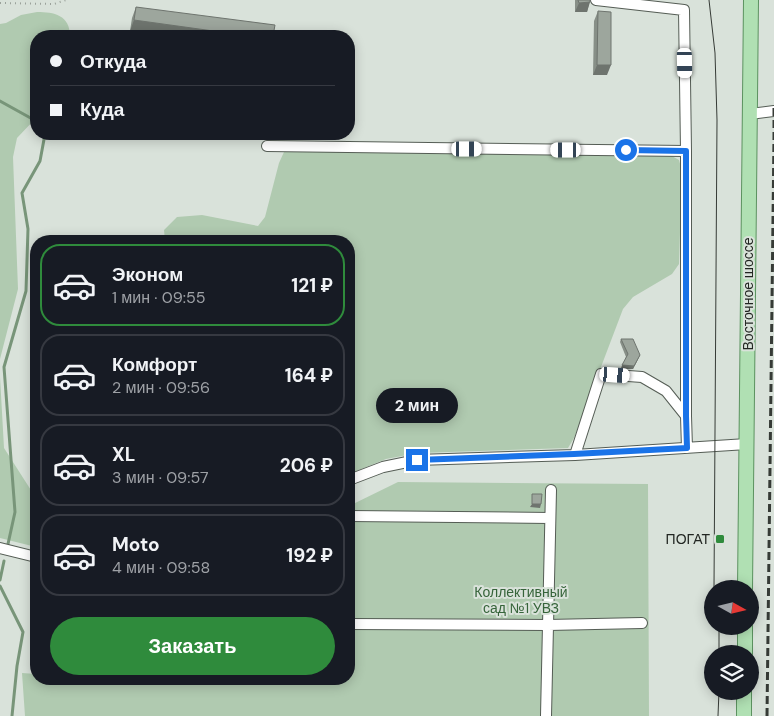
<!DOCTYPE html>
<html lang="ru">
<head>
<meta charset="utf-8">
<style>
  body { margin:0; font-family:"DM Sans",sans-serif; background:#20242c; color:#f1f3f6; height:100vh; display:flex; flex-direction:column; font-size:19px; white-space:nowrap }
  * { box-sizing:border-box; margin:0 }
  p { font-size:16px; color:#9ea1a6 }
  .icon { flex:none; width:28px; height:28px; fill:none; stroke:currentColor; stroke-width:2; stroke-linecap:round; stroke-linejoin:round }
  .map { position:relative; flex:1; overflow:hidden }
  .sheet { position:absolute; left:30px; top:235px; width:325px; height:450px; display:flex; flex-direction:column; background:#171b24; border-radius:20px; box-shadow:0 2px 12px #0003 }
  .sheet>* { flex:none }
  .guide { position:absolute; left:30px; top:30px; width:325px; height:110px; border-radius:20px; box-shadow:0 2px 12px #0003; display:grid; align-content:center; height:110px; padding:0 20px; background:#171b24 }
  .needle { width:32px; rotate:98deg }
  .tools { position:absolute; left:704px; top:580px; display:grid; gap:10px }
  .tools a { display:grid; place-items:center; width:55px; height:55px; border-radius:50%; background:#171b24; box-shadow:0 2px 12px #0003; font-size:25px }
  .end { position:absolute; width:22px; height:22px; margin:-11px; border:6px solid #1a73e8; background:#fff; box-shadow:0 0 0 2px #fff }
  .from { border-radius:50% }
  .bubble { position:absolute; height:35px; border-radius:18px; background:#171b24; box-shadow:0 2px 12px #0003; font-size:16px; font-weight:700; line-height:35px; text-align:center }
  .car { position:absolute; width:15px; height:30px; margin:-15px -8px; border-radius:6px; box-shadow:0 0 4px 1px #0007; background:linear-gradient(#fff 24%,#345 0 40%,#fff 0 76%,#345 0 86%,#fff 0) }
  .guide b { display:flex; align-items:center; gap:18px; height:48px; font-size:19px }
  .guide b+b { border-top:1px solid #363941 }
  .guide i { width:12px; height:12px; background:#f1f3f6 }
  ul { padding:9px 0 0; list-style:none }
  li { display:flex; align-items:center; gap:15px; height:82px; margin:0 10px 8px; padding:0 10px; border:2px solid #363941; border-radius:20px }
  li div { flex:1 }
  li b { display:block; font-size:19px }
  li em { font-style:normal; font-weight:700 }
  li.selected { border-color:#2f8b3c }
  li>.icon { width:45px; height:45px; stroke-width:1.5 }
  .button { display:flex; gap:10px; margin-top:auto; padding:10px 20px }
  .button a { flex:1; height:58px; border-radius:30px; background:#2f8b3c; color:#fff; font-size:20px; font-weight:700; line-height:58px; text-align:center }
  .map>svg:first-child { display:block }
  .green { fill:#b0cab0 }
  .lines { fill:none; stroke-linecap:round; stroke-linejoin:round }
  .stream { stroke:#789579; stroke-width:3 }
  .minor-casing { stroke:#555d55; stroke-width:12 }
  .major-casing { stroke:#5c9260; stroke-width:16 }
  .path { stroke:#9aa19a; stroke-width:2; stroke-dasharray:1 4; stroke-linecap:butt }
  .minor { stroke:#fff; stroke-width:10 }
  .major { stroke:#b0e0b3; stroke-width:14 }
  .tram { stroke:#363b36; stroke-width:1 }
  .rail { stroke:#363b36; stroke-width:3; stroke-dasharray:8 4; stroke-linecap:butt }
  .wall { fill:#878f87 }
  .shaded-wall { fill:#6e746e }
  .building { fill:#9da69d; stroke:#6e746e }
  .route { stroke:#1a73e8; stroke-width:6 }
  .poi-dot { fill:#2f8b3c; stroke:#d9e2da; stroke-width:2 }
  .labels { text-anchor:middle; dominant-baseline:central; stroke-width:4; stroke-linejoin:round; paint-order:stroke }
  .street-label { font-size:14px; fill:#222622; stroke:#d9e2da }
  .poi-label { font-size:14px; fill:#222622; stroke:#d9e2da; text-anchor:end }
  .park-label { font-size:14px; fill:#36643a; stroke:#d9e2da }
</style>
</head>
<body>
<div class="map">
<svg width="774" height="716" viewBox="0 0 774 716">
  <rect width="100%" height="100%" fill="#d9e2da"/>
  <path class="green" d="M 37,12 C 54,12 70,15 70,36 L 36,36 L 36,118 L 17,138 L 13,157 L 18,289 L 0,359 L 0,24 L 6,23 L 21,15 Z
    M 293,150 L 670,155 L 679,160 L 682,171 L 679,264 L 672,274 L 633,297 L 623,309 L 574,438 L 568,448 L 418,453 L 386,459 L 349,474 L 349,241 L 165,241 L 164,230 L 177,217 L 202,215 L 258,226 L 265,217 L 279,163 L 284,152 Z
    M 0,377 L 4,448 L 36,498 L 36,547 L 0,538 Z
    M 398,482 L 648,484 L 649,716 L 25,716 L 22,673 L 36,674 L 36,679 L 349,679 L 349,506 Z"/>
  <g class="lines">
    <path class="stream" d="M 0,101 L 36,121
      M 8,544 L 15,512 L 4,367 L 26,291 L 28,229 L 22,193 L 40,161 L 45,134
      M 0,580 L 4,561
      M 0,586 L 23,632 L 17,666 L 12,716"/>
    <g class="minor-casing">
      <path id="minor" d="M 596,0 L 684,10 L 686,151 L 686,416
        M 750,114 L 774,111
        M 267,146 L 686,151
        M 575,455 L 601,374 L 642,377 L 666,391 L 686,416 L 687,448
        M 349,480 L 383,467 L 417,460 L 575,455 L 747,444
        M 349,516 L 550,518
        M 0,548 L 36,557
        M 349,624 L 548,625 L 642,623
        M 546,716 L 551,490"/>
    </g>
    <g class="major-casing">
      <path id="major" d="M 745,589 L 751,0
        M 745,654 L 745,626
        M 744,716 L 744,691"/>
    </g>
    <path class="path" d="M 0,3 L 54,4 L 66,0"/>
    <use href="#minor" class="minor"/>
    <use href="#major" class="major"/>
    <path class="tram" d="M 709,0 L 715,53 L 717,120 L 714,589
      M 719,654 L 719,626
      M 718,716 L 719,691"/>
    <path class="rail" d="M 774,108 L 774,140
      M 767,716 L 774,137"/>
  </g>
  <path class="wall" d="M 575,0 L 590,0 L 587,12 L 575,12 Z
    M 136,7 L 273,36 L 169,36 L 130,31 L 132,18 Z
    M 598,11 L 607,75 L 593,75 L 594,21 Z
    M 621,339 L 640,355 L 633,369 L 621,369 L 626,357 L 620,342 Z"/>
  <path class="shaded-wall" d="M 590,2 L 587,12 L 575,12 L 579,3 Z
    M 134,20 L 235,34 L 234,36 L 169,36 L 130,31 Z
    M 597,65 L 611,65 L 607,75 L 593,75 Z
    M 640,355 L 633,369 L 621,369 L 622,365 Z
    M 532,504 L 541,504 L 540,508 L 530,507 Z"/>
  <path class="building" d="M 578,0 L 590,0 L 590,2 L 579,3 Z
    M 136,7 L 275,25 L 273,36 L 235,36 L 235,34 L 134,20 Z
    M 598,11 L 611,12 L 611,65 L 597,65 Z
    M 621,339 L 633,339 L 640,355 L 634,366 L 622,365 L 628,354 Z
    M 532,494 L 542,494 L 541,504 L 532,504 Z"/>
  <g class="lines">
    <path class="route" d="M 417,460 L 574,454 L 687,448 L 686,416 L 686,151 L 626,150"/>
  </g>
  <rect class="poi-dot" x="715" y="534" width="10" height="10" rx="2.5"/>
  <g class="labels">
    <g class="street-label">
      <text transform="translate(748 294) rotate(-90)">Восточное шоссе</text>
    </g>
    <g class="poi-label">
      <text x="710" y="539">ПОГАТ</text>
    </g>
    <g class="park-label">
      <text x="521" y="592">Коллективный<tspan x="521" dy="16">сад №1 УВЗ</tspan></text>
    </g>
  </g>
</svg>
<div class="tools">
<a><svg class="needle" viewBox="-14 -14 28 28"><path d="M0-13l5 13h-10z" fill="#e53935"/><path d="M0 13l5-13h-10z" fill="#9ea1a6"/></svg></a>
<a><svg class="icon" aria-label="layers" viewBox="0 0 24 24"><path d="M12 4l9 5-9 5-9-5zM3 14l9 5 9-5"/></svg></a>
</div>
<i class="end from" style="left:626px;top:150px"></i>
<i class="end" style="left:417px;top:460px"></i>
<div class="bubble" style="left:376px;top:388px;width:82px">2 мин</div>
<i class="car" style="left:685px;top:63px;rotate:179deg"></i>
<i class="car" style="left:467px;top:149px;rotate:90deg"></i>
<i class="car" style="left:566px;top:150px;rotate:270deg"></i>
<i class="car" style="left:615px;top:375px;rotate:94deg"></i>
<div class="guide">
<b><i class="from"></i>Откуда</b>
<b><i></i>Куда</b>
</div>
<section class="sheet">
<ul>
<li class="selected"><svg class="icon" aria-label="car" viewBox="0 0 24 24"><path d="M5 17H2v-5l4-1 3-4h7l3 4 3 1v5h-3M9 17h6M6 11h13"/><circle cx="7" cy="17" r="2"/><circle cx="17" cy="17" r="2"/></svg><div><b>Эконом</b><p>1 мин · 09:55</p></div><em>121 ₽</em></li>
<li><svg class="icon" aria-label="car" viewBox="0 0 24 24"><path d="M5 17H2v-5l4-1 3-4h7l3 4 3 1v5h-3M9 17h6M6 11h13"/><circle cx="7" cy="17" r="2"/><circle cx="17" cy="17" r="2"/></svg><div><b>Комфорт</b><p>2 мин · 09:56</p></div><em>164 ₽</em></li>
<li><svg class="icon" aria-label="car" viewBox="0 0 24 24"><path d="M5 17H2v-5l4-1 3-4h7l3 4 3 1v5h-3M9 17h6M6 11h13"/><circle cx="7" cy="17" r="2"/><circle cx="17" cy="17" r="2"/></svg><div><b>XL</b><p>3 мин · 09:57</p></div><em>206 ₽</em></li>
<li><svg class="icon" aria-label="car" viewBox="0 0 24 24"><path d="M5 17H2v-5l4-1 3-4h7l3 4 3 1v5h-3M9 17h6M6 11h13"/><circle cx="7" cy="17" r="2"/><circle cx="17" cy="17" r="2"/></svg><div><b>Moto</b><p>4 мин · 09:58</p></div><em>192 ₽</em></li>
</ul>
<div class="button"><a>Заказать</a></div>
</section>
</div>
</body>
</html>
